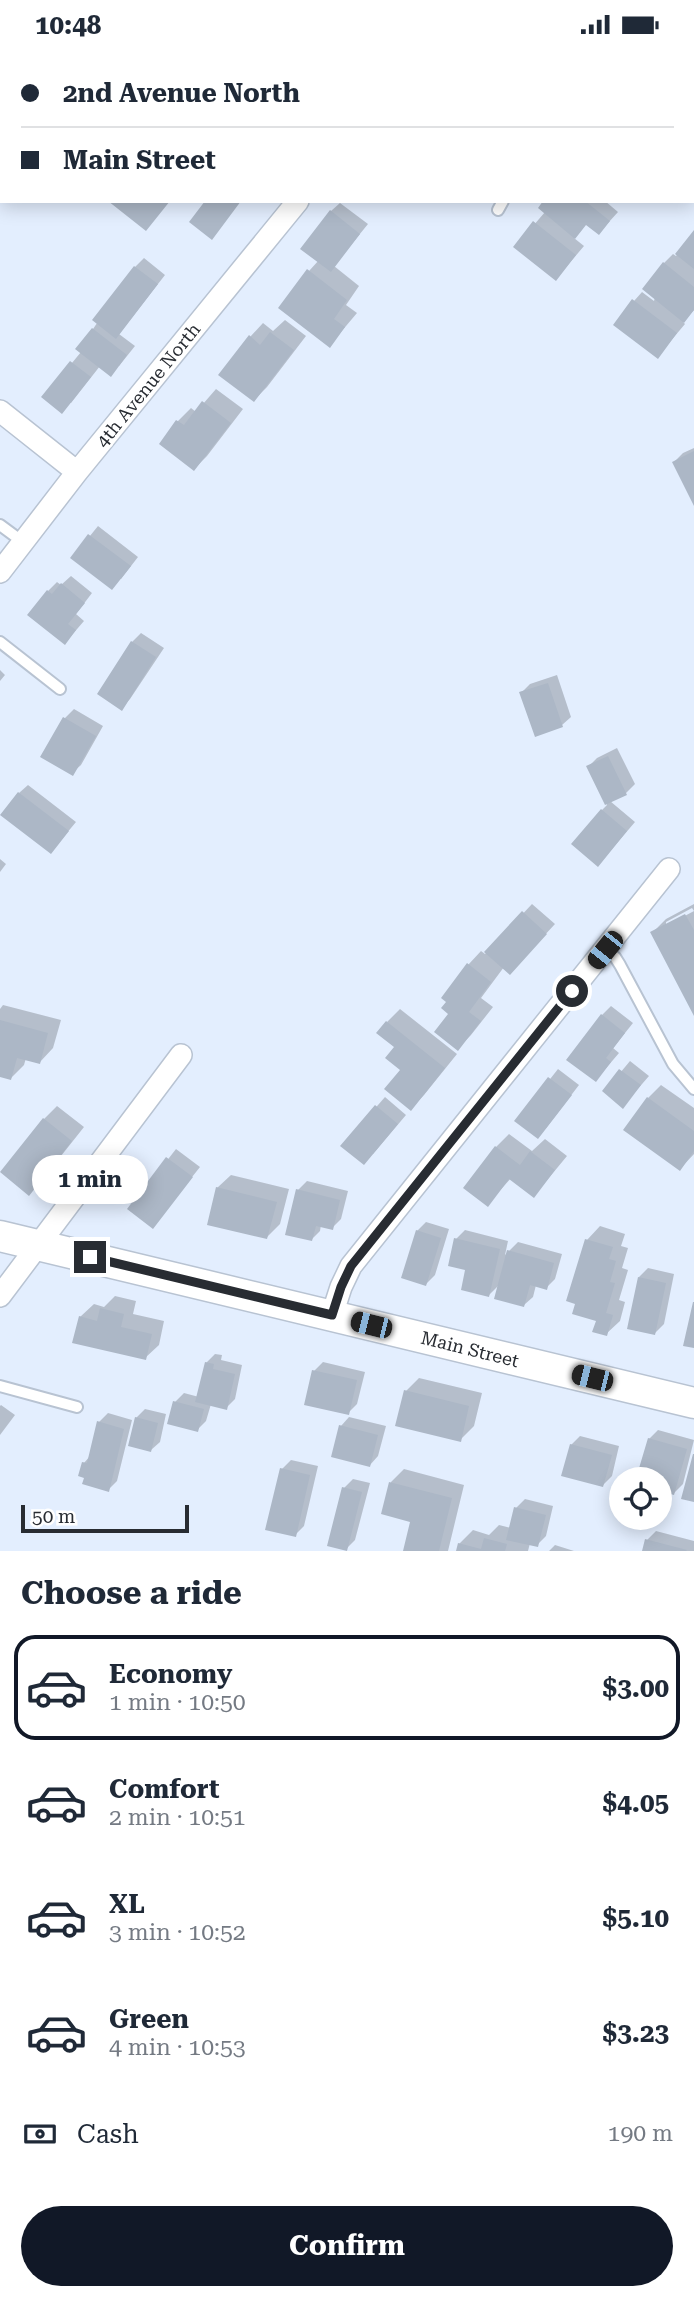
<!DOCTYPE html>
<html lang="en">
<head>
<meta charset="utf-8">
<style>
  body { margin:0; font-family:"Roboto Serif",serif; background:#f2f2f3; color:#1f2937; height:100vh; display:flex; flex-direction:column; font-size:26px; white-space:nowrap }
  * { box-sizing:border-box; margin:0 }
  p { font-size:23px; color:#747a83 }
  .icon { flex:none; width:38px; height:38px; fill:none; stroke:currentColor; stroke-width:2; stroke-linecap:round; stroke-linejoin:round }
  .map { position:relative; height:1502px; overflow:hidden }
  .sheet { display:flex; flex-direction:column; background:#fff; flex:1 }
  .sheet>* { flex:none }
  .banner { position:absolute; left:0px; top:0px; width:695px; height:154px; box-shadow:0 4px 18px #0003; display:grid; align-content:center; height:154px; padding:0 21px; background:#fff }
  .fabs { position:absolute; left:609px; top:1418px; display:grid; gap:14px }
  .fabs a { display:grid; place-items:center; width:63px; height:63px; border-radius:50%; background:#fff; box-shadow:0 4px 18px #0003; font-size:35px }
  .scale { position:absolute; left:21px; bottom:18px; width:168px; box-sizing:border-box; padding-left:7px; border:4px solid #282c32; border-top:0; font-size:19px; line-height:24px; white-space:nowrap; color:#282c32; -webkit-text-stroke:5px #fff; paint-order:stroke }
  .end { position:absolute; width:32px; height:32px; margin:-16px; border:9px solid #282c32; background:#fff; box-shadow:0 0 0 4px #fff }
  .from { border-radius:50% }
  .bubble { position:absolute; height:49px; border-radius:24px; background:#fff; box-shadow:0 4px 18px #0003; font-size:23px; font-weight:700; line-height:49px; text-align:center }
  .car { position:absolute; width:21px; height:42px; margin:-21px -10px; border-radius:9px; box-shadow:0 0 5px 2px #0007; background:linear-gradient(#222 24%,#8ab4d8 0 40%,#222 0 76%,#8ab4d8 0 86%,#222 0) }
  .banner b { display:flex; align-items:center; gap:24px; height:66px; font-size:26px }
  .banner b+b { border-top:2px solid #e0e1e3 }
  .banner i { width:18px; height:18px; background:#1f2937 }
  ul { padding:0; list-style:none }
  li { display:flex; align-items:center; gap:21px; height:105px; margin:0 14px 10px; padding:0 7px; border:4px solid transparent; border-radius:21px }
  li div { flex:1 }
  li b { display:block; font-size:26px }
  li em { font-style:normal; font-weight:700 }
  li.selected { border-color:#111827 }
  li>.icon { width:63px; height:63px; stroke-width:1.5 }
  h2 { padding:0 21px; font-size:32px; line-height:84px }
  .pay { display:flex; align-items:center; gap:18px; height:77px; padding:0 21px; font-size:26px }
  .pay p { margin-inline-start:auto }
  .button { display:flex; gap:14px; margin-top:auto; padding:14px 21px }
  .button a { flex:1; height:80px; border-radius:42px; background:#111827; color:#fff; font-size:28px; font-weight:700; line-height:80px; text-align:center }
  .status { display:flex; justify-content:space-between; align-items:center; height:49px; padding:0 35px; background:#fff; direction:ltr }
  .status svg { height:19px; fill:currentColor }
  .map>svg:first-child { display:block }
  .shadow { fill:#0003; fill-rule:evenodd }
  .building { fill:#acb7c6 }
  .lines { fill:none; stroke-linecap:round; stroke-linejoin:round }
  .lane-casing { stroke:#b8c3d2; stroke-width:14 }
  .street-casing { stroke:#b8c3d2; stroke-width:24 }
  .secondary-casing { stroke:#b8c3d2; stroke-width:33 }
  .lane { stroke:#fff; stroke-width:10 }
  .street { stroke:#fff; stroke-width:21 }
  .secondary { stroke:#fff; stroke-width:30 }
  .route { stroke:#282c32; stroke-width:9 }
  .labels { text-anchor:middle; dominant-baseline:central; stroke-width:5; stroke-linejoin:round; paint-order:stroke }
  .street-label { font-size:18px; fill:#282c32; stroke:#fff }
</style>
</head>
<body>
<div class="status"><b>10:48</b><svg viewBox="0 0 49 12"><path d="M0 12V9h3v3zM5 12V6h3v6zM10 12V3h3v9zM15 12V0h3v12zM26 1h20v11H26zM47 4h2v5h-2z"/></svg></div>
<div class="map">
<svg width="694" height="1502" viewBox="0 0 694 1502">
  <rect width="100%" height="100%" fill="#e3eefe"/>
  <path class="shadow" d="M 489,0 L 551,0 L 550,2 L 487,2 Z
    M 546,152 L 605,152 L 618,163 L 599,184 L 587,174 L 574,189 L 584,197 L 556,230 L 515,198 L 545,163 Z
    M 340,154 L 368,175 L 334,217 L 359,237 L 346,256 L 357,264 L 330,296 L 309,222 L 319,211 L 331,162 Z
    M 694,184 L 694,261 L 683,273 L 685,275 L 658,307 L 634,252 L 642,243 L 654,252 L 664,214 L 673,205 L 676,207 Z
    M 144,209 L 165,226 L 119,285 L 135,297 L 119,317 L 100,317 L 71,354 L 44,348 L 81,303 L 93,280 L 135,218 Z
    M 285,271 L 306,287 L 267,338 L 254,351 L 250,288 L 263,274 L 273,282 Z
    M 216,340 L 243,360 L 207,407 L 194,420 L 161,395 L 178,372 L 191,359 L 196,363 Z
    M 694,399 L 694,453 L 674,413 L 683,404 Z
    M 98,477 L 138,508 L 121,530 L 73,508 Z
    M 71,527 L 92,544 L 76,565 L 84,572 L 65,594 L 48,542 L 57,533 L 61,536 Z
    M 141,584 L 164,599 L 130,650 L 121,659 L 132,593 Z
    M 0,621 L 5,626 L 0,632 Z
    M 557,626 L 571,668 L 562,676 L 521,644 L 530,635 Z
    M 74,660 L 103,677 L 81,716 L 72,724 L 65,669 Z
    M 617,699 L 635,735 L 626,744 L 610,752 L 635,773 L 606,807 L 602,761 L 607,756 L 588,718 L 597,709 Z
    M 28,736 L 76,773 L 51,803 L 19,744 Z
    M 0,810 L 6,815 L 0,823 Z
    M 532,855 L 555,875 L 518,915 L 504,918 L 481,949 L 493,958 L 471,986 L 458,999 L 450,965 L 468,916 L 481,902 L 485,905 Z
    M 694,855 L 694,961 L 653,883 L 666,870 ZM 692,859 L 694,862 L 666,877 L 666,873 Z
    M 3,956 L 61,971 L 53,999 L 40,1013 L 26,1009 L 24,1016 L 11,1029 L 0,1027 L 0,960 Z
    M 611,957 L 633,974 L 613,999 L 619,1004 L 596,1031 L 602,966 Z
    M 400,960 L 457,1005 L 424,1046 L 411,1059 L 396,998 L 387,973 Z
    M 630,1012 L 649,1027 L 623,1057 L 605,1042 Z
    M 558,1020 L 579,1036 L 546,1079 L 517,1072 Z
    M 661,1036 L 694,1059 L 694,1105 L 680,1120 L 648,1049 Z
    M 385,1048 L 406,1066 L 373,1105 L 343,1096 Z
    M 57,1057 L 84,1078 L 42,1131 L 29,1144 L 44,1070 Z
    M 509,1085 L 532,1102 L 545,1090 L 567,1107 L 534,1147 L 511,1129 L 487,1156 L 496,1098 Z
    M 176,1100 L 200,1118 L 153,1177 L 130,1159 Z
    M 231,1126 L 289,1140 L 280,1175 L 267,1188 L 217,1139 Z
    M 307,1132 L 348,1142 L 341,1170 L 332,1179 L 321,1176 L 320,1182 L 311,1191 L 298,1141 Z
    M 426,1173 L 449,1180 L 435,1226 L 426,1235 L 417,1182 Z
    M 600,1177 L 625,1185 L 621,1197 L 628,1199 L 622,1219 L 628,1221 L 619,1251 L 625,1253 L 620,1272 L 606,1285 L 598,1271 L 587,1191 Z
    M 465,1181 L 508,1192 L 505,1206 L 518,1193 L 562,1205 L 555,1230 L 546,1239 L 536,1236 L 533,1248 L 524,1256 L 500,1235 L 489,1246 L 467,1220 L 456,1190 Z
    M 648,1219 L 674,1225 L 664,1275 L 655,1284 L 639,1228 Z
    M 115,1247 L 136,1252 L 133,1265 L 164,1272 L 159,1296 L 145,1309 L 80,1268 L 94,1255 L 104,1258 Z
    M 215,1305 L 222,1306 L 221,1311 L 242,1316 L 235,1350 L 226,1359 L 211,1355 L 206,1372 L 197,1381 L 175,1353 L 184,1344 L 199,1348 L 206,1314 Z
    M 323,1313 L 365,1323 L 357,1355 L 348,1364 L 314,1322 Z
    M 419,1329 L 482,1344 L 474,1377 L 460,1391 L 406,1342 Z
    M 1,1356 L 15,1366 L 0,1386 L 0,1357 Z
    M 145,1360 L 166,1365 L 160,1393 L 151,1401 L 136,1369 Z
    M 108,1364 L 132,1371 L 117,1432 L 108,1441 L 86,1427 L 84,1414 L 90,1407 L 99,1373 Z
    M 349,1368 L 386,1377 L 378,1407 L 370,1416 L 341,1377 Z
    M 658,1381 L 694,1391 L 683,1435 L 674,1444 L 660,1440 L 660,1430 L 639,1424 L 649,1390 Z
    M 580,1387 L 619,1397 L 612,1427 L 603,1436 L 571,1396 Z
    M 291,1411 L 318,1417 L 304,1477 L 295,1486 L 282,1420 Z
    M 404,1420 L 464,1436 L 448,1502 L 405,1502 L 412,1471 L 384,1464 L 391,1433 Z
    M 353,1430 L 370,1434 L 355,1491 L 346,1500 L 344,1439 Z
    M 525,1450 L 553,1457 L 546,1487 L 537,1496 L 530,1494 L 528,1502 L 458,1502 L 459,1495 L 473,1481 L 489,1486 L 499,1476 L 511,1479 L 516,1459 Z
    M 656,1482 L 694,1492 L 694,1502 L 644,1502 L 647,1491 Z
    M 555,1496 L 574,1502 L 549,1502 Z"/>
  <path class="building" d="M 108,152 L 170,152 L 146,182 Z
    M 205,152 L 241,152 L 212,191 L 189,173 Z
    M 543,152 L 585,152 L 610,172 L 599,186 L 586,176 L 575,190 L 538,159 Z
    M 330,161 L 360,185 L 331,223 L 300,200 Z
    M 533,172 L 576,206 L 556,232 L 513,198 Z
    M 694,181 L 694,220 L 675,205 Z
    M 663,213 L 694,238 L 694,261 L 684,274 L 642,240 Z
    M 134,217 L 158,235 L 116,290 L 92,271 Z
    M 307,220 L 347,251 L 334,270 L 345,278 L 330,299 L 278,259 Z
    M 632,250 L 677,284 L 658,310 L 613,276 Z
    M 92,279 L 127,306 L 111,328 L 75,300 Z
    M 270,283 L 294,301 L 254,353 L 218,326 L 249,286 L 260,296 Z
    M 70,312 L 91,328 L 62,365 L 41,348 Z
    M 202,352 L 231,374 L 194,422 L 159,395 L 176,371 L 184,376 Z
    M 694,402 L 694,457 L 672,413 Z
    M 88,485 L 131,517 L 112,541 L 70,509 Z
    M 61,534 L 85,554 L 68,575 L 76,581 L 65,596 L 27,566 L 47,541 L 52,545 Z
    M 131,592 L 156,608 L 122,662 L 97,645 Z
    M 548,634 L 563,678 L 535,688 L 519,643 Z
    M 63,668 L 96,687 L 73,727 L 40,708 Z
    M 608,707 L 627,746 L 605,756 L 586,717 Z
    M 18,743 L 69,782 L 51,805 L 0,766 Z
    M 601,760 L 627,782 L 598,818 L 571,795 Z
    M 522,862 L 547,885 L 510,926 L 484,903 Z
    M 685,865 L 694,881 L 694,967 L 650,883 Z
    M 467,914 L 491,933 L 469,963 L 481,972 L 458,1002 L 434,983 L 448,965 L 441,959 L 446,953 L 441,949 Z
    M 601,965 L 625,984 L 606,1009 L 611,1013 L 596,1033 L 566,1011 Z
    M 0,971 L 48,984 L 40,1015 L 17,1009 L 11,1031 L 0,1028 Z
    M 386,972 L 445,1019 L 411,1062 L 384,1040 L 400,1021 L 385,1009 L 394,998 L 376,984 Z
    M 619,1020 L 641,1036 L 623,1060 L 602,1042 Z
    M 548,1028 L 572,1046 L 538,1090 L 514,1072 Z
    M 647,1048 L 694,1082 L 694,1102 L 680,1122 L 623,1081 Z
    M 375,1056 L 398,1075 L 364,1116 L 340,1097 Z
    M 43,1069 L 72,1092 L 29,1147 L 0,1123 Z
    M 495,1097 L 520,1116 L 530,1102 L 555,1121 L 534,1149 L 509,1130 L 488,1158 L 463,1139 Z
    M 166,1108 L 193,1128 L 153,1180 L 127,1160 Z
    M 216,1138 L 277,1153 L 267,1190 L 207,1176 Z
    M 296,1140 L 340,1151 L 333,1181 L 316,1177 L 312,1192 L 285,1186 Z
    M 416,1181 L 441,1189 L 426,1237 L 401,1229 Z
    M 454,1189 L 500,1200 L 489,1248 L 461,1241 L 465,1221 L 448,1217 Z
    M 585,1190 L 613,1198 L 609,1210 L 616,1212 L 610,1233 L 615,1234 L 606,1264 L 613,1266 L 607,1287 L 592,1283 L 596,1272 L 572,1265 L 575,1255 L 566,1252 Z
    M 507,1201 L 554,1214 L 547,1241 L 530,1236 L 524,1258 L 494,1250 Z
    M 638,1228 L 666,1234 L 655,1286 L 627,1280 Z
    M 693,1253 L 694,1253 L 694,1299 L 683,1297 Z
    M 100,1259 L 124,1265 L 121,1278 L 152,1285 L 146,1311 L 72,1294 L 79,1267 L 97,1272 Z
    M 205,1313 L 214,1315 L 213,1320 L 235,1325 L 227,1361 L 195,1353 Z
    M 312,1321 L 357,1331 L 349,1366 L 304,1356 Z
    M 404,1341 L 469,1357 L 461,1393 L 395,1377 Z
    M 173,1352 L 204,1360 L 198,1383 L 167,1375 Z
    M 135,1368 L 158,1374 L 151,1403 L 128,1397 Z
    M 97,1372 L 124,1380 L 109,1443 L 82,1435 L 84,1429 L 78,1427 L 82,1413 L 87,1414 Z
    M 339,1376 L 378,1386 L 370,1418 L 331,1408 Z
    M 648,1389 L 687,1400 L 674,1446 L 660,1442 L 660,1430 L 637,1426 Z
    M 570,1395 L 612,1406 L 603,1438 L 561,1427 Z
    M 693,1405 L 694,1405 L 694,1453 L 681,1450 Z
    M 280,1419 L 310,1426 L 296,1488 L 265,1481 Z
    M 389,1433 L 452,1449 L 439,1502 L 403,1502 L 410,1473 L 381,1465 Z
    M 342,1438 L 362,1443 L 347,1502 L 327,1497 Z
    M 514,1458 L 546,1466 L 538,1498 L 506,1491 Z
    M 484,1489 L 507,1495 L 505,1502 L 456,1502 L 458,1494 L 481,1500 Z
    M 645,1490 L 687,1501 L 686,1502 L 642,1502 Z"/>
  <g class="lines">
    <g class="lane-casing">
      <path id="lane" d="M 391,0 L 391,2
        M 498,161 L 503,152
        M 0,476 L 23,493
        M 0,593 L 60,640
        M 605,901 L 615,908 L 620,916 L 673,1015 L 694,1040
        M 0,1337 L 77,1358"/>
    </g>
    <g class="street-casing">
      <path id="street" d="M 661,0 L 664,2
        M 610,2 L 612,0
        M 693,25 L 694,26
        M 0,362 L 77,423
        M 0,523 L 77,423 L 298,152
        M 0,1247 L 181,1006
        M 332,1266 L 341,1238 L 351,1217 L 669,820"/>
    </g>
    <g class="secondary-casing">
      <path id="secondary" d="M 0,1187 L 694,1354"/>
    </g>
    <use href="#lane" class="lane"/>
    <use href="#street" class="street"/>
    <use href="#secondary" class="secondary"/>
  </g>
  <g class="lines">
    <path class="route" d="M 90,1208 L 332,1266 L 341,1238 L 351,1217 L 572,942"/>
  </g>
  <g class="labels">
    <g class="street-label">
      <text transform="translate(148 336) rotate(-51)">4th Avenue North</text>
      <text transform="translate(470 1300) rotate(14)">Main Street</text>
    </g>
  </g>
</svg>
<div class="fabs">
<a><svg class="icon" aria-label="locate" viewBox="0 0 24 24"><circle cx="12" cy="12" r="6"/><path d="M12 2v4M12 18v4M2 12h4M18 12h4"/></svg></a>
</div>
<div class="scale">50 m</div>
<i class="end from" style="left:572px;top:942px"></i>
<i class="end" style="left:90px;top:1208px"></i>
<div class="bubble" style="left:32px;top:1106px;width:116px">1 min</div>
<i class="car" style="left:605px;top:901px;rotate:219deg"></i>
<i class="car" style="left:371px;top:1276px;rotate:284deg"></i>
<i class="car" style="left:592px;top:1329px;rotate:284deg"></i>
<div class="banner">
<b><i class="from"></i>2nd Avenue North</b>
<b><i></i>Main Street</b>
</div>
</div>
<section class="sheet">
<h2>Choose a ride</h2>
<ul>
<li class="selected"><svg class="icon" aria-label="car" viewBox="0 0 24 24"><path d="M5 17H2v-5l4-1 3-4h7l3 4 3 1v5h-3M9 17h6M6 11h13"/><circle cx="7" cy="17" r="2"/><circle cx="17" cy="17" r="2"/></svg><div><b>Economy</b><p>1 min · 10:50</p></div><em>$3.00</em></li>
<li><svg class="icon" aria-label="car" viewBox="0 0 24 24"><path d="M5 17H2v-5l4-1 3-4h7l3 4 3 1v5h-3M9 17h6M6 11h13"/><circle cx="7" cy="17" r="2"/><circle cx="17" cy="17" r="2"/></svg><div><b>Comfort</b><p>2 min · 10:51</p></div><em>$4.05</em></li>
<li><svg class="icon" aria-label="car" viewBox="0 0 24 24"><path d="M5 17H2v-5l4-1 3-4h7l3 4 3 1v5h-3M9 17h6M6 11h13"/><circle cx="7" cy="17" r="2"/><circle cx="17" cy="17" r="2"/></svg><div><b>XL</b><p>3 min · 10:52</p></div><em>$5.10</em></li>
<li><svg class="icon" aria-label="car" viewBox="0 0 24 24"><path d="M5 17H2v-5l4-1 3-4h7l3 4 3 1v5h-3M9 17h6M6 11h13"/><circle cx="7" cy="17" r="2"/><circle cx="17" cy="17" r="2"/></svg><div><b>Green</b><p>4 min · 10:53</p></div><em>$3.23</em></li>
</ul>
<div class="pay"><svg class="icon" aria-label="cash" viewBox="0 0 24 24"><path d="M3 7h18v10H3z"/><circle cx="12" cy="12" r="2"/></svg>Cash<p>190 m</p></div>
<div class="button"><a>Confirm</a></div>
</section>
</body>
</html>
